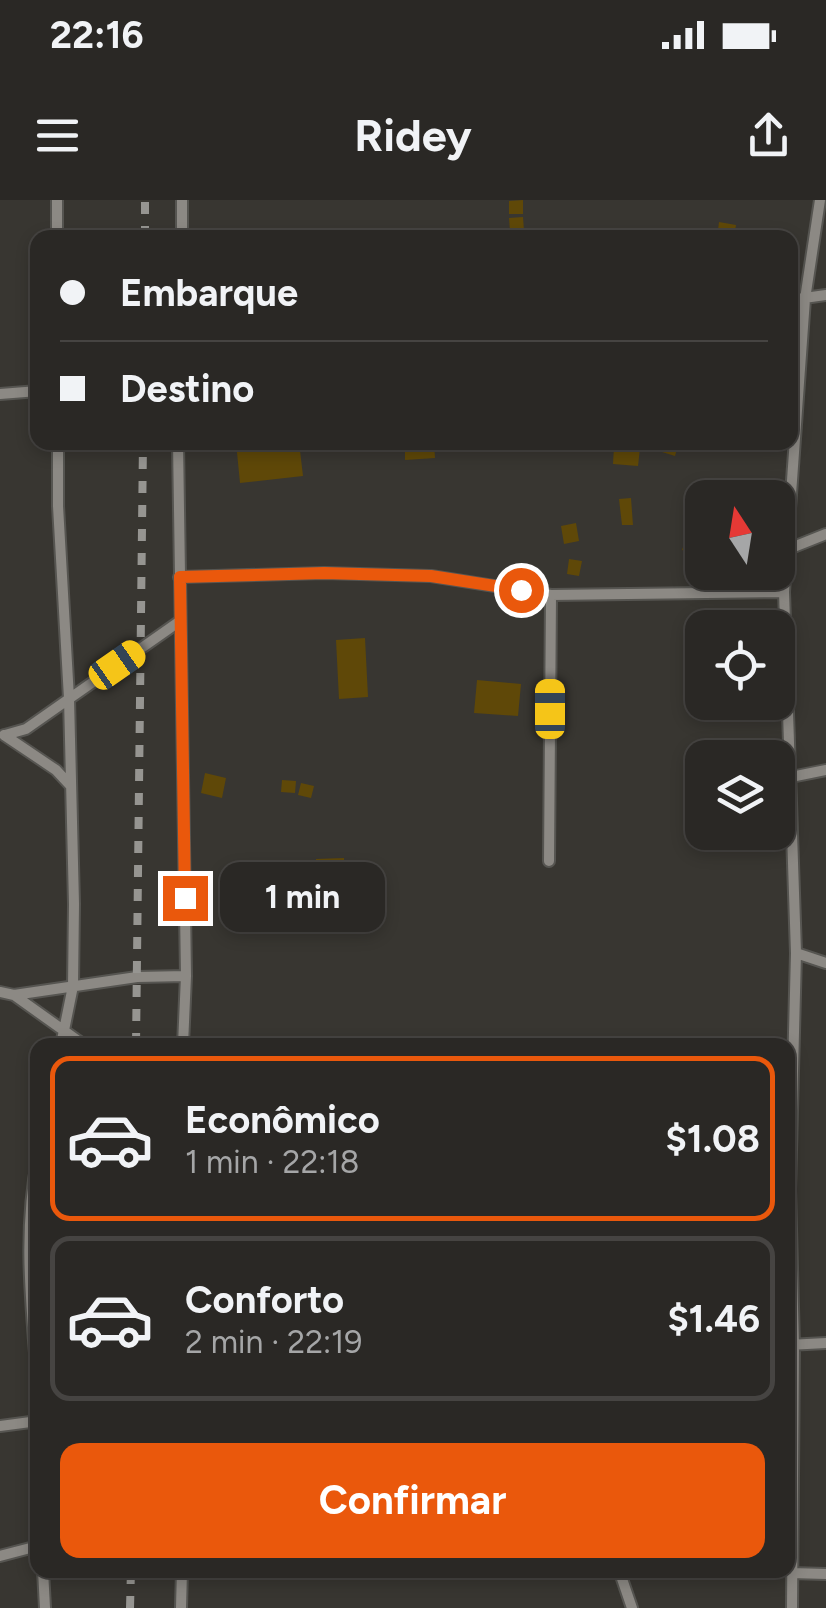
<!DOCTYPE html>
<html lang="pt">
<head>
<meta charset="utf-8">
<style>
  body { margin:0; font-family:Figtree,sans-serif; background:#32302d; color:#f1f3f6; height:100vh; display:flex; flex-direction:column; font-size:38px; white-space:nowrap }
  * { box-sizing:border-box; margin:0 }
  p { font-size:32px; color:#a5a6a7 }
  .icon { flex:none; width:55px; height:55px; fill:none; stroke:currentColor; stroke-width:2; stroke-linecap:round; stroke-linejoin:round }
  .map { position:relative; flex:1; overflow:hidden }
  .panel { position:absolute; left:30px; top:838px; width:765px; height:540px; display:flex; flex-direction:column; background:#2a2825; border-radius:20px; box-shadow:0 5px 15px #0003,0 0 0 2px #464442 }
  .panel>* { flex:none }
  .banner { position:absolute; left:30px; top:30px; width:768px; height:220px; border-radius:20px; box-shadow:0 5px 15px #0003,0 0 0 2px #464442; display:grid; align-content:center; height:220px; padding:0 30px; background:#2a2825 }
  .needle { width:65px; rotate:348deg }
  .tools { position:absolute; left:685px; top:280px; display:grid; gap:20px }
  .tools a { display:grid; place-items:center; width:110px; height:110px; border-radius:20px; background:#2a2825; box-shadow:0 5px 15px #0003,0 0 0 2px #464442; font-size:50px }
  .end { position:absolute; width:45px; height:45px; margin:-22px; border:12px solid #ea580c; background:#fff; box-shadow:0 0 0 5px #fff }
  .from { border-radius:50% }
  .bubble { position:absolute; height:70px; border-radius:20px; background:#2a2825; box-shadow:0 5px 15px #0003,0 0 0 2px #464442; font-size:32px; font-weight:700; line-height:70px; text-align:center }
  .car { position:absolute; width:30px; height:60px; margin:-30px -15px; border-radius:12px; box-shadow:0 0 8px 2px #0007; background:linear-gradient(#f5c518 24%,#345 0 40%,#f5c518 0 76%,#345 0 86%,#f5c518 0) }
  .banner b { display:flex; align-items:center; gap:35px; height:95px; font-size:38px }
  .banner b+b { border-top:2px solid #464442 }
  .banner i { width:25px; height:25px; background:#f1f3f6 }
  ul { padding:18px 0 0; list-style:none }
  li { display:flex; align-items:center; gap:30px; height:165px; margin:0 20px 15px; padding:0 10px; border:5px solid #464442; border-radius:20px }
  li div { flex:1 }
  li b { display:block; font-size:38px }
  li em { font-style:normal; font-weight:700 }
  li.active { border-color:#ea580c }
  li>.icon { width:90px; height:90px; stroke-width:1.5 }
  .cta { display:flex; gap:20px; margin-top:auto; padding:20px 30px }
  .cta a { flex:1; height:115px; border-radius:20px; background:#ea580c; color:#fff; font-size:40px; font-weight:700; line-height:115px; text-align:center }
  .status { display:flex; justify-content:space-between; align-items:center; height:70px; padding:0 50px; background:#2a2825; direction:ltr }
  .status svg { height:28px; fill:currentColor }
  header { display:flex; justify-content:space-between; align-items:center; height:130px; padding:0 30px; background:#2a2825; font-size:45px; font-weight:700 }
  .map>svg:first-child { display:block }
  .building { fill:#5f4808 }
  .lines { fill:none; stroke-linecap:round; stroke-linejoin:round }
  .minor-casing { stroke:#565551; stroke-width:14 }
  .minor { stroke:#8c8984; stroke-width:10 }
  .rail { stroke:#969591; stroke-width:8; stroke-dasharray:12 12; stroke-linecap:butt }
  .route { stroke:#ea580c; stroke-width:12 }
</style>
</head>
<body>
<div class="status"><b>22:16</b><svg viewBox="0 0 49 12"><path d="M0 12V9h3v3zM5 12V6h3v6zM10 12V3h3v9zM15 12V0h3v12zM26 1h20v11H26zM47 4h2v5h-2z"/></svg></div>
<header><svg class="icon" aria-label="menu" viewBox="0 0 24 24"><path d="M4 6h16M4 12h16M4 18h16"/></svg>Ridey<svg class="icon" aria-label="share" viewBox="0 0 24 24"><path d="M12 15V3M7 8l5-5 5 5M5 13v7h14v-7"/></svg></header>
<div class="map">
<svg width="826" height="1408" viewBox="0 0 826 1408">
  <rect width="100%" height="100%" fill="#383631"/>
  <path class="building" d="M 523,0 L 523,14 L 509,14 L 509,1 Z
    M 523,17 L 524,31 L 510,31 L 509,18 Z
    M 719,22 L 736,25 L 734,38 L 717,38 Z
    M 236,242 L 299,242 L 303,276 L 240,283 Z
    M 405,242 L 434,242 L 435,258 L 405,260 Z
    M 665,242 L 679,242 L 675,256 L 662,252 Z
    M 614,246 L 640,248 L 638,266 L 613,264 Z
    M 631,298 L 633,325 L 622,325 L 619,299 Z
    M 576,323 L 579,341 L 564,344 L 561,326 Z
    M 687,335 L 702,341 L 701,356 L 682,350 Z
    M 569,359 L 582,361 L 579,376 L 567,374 Z
    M 365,438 L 368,497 L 339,499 L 336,440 Z
    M 477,480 L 521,484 L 518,516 L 474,513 Z
    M 205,573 L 226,578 L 222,598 L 201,593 Z
    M 282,580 L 296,581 L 295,593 L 281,592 Z
    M 301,583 L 314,586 L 311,598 L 298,595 Z
    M 344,658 L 344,672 L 316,672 L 316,659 Z
    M 316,676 L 338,677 L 337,694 L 315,692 Z"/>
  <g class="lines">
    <g class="minor-casing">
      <path id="minor" d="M 57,38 L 57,0
        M 182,38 L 182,0
        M 790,100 L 826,95
        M 0,194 L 38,191
        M 58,242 L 58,306 L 69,498 L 74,704 L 73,786 L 61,845
        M 178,242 L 186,776 L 183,845
        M 786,350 L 826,334
        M 179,377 L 324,373 L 431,376 L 551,395 L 784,392
        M 4,535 L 56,570 L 70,585
        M 5,535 L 26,529 L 180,421
        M 791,577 L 826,570
        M 549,661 L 551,395
        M 796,753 L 826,763
        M 0,792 L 14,795 L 84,845
        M 14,795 L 137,777 L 186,776
        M 38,957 C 22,1035 32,1110 38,1190
        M 788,1145 L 826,1143
        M 0,1226 L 38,1221
        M 0,1356 L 38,1346
        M 43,1370 L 45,1408
        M 619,1370 L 632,1408
        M 791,1373 L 826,1374
        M 181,1408 L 182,1370
        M 792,1408 L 794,1145 L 790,990 L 796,753 L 784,392 L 805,99 L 820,0"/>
    </g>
    <use href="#minor" class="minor"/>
    <path class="rail" d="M 145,38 L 145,0
      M 136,845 L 143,242
      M 130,1408 L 131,1370"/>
  </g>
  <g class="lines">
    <path class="route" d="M 185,698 L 180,377 L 324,373 L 431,376 L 521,390"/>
  </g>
</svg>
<div class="tools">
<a><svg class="needle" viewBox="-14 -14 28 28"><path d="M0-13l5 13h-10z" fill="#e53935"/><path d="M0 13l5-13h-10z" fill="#a5a6a7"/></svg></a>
<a><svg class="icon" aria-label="locate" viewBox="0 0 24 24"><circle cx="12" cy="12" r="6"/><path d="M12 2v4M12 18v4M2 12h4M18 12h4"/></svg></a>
<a><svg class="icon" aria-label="layers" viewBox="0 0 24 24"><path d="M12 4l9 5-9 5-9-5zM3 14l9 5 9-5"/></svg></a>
</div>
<i class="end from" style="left:521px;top:390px"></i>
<i class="end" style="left:185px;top:698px"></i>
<div class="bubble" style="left:220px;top:662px;width:165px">1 min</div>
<i class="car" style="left:117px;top:465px;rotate:55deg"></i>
<i class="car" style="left:550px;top:509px;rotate:0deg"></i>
<div class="banner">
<b><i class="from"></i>Embarque</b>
<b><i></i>Destino</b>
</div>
<section class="panel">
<ul>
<li class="active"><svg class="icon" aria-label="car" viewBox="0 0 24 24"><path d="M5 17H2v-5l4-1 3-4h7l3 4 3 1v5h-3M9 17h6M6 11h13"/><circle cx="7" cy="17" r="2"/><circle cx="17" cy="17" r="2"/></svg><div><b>Econômico</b><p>1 min · 22:18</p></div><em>$1.08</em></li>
<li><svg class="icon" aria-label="car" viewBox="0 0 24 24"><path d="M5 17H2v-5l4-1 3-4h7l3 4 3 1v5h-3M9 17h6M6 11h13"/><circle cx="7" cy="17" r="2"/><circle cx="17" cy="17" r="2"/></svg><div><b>Conforto</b><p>2 min · 22:19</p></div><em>$1.46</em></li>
</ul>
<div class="cta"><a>Confirmar</a></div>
</section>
</div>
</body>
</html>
